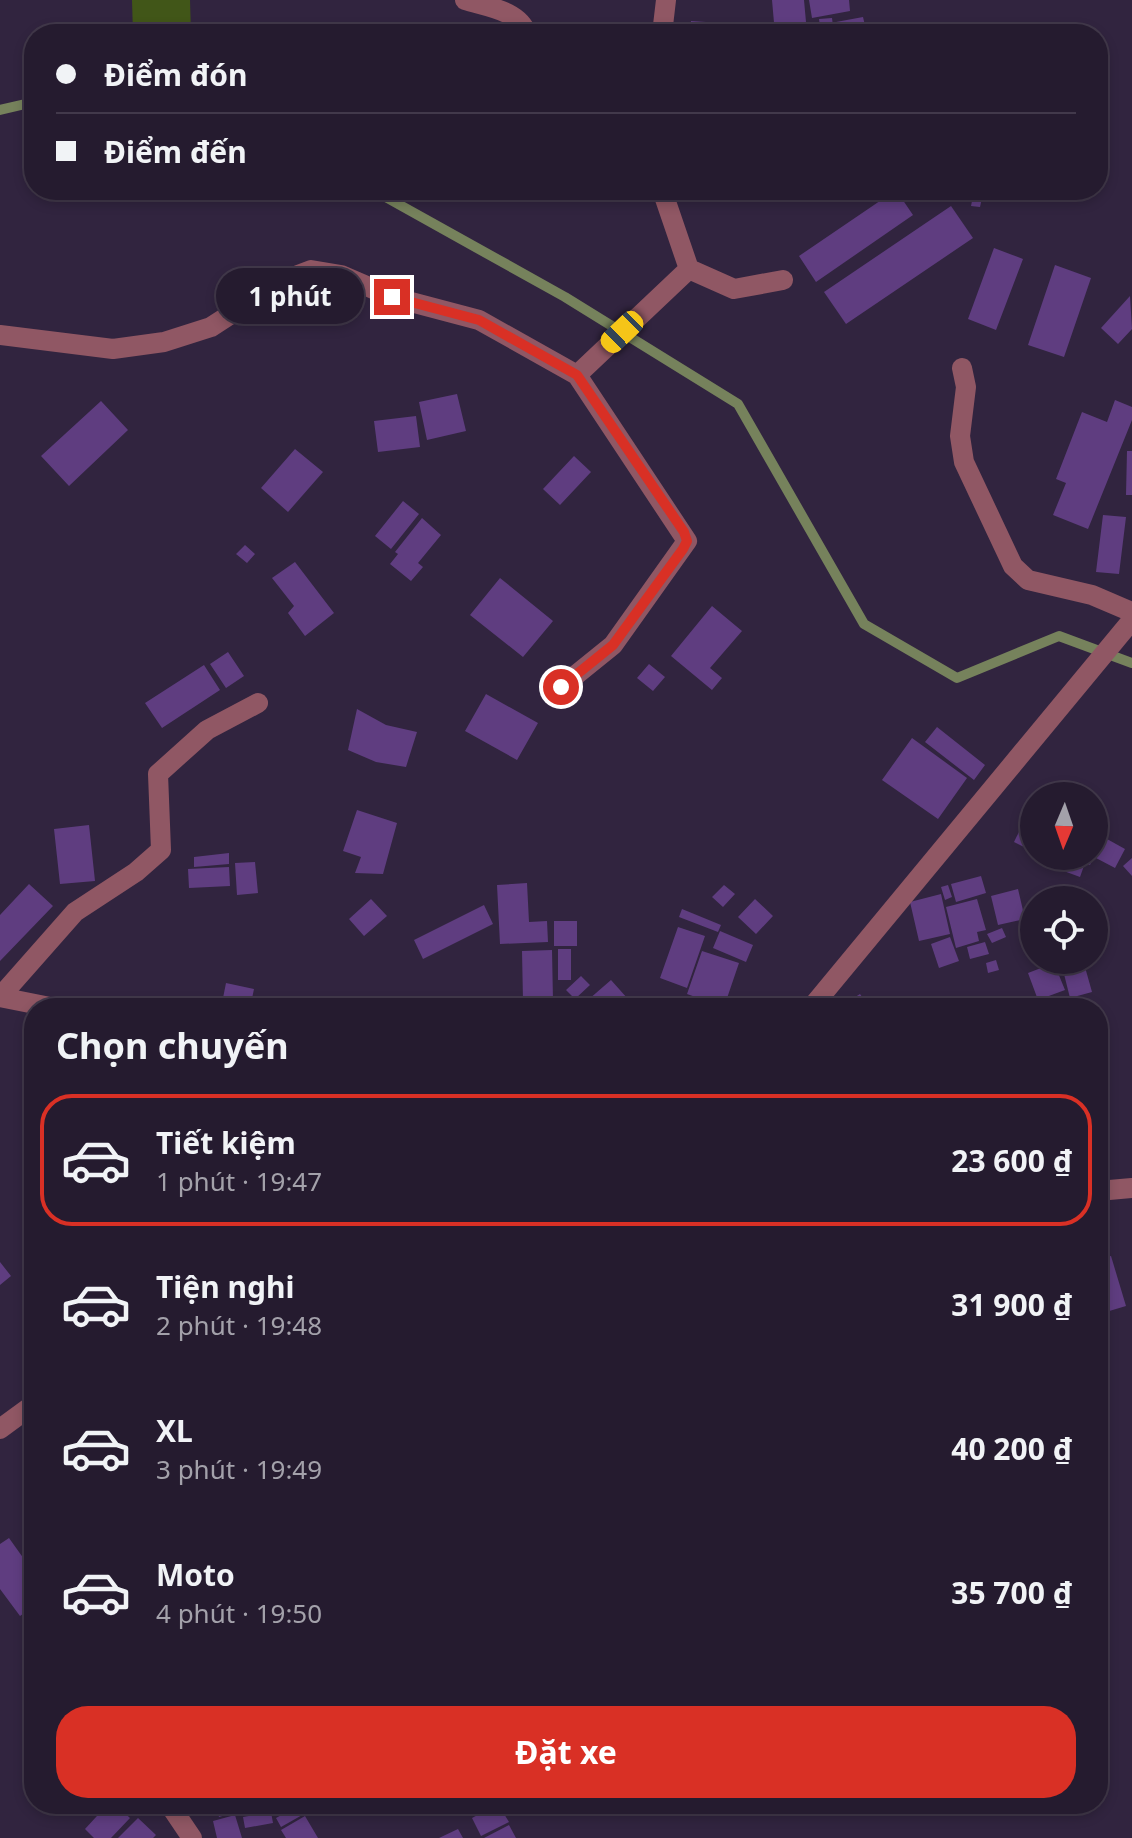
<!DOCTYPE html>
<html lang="vi">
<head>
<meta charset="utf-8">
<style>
  body { margin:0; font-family:"Noto Sans",sans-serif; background:#2d2437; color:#f1f3f6; height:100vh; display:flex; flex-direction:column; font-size:30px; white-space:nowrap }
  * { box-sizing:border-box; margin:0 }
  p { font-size:26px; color:#a3a1aa }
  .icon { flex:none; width:44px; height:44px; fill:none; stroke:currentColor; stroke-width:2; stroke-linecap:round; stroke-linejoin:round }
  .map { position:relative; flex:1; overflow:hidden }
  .details { position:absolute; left:24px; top:998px; width:1084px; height:816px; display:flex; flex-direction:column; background:#251b2f; border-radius:32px; box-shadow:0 4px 12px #0003,0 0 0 2px #42394b }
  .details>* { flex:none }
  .top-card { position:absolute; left:24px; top:24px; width:1084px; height:176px; border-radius:32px; box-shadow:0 4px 12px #0003,0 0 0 2px #42394b; display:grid; align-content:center; height:176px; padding:0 32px; background:#251b2f }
  .needle { width:52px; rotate:182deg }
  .fabs { position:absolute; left:1020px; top:782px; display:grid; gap:16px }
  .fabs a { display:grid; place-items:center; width:88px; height:88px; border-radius:50%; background:#251b2f; box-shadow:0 4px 12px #0003,0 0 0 2px #42394b; font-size:40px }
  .end { position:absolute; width:36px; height:36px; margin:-18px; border:10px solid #d93025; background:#fff; box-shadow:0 0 0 4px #fff }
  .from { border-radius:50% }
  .bubble { position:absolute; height:56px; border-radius:28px; background:#251b2f; box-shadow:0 4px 12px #0003,0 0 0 2px #42394b; font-size:26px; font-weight:700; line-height:56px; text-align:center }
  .car { position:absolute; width:24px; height:48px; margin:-24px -12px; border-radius:10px; box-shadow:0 0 6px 2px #0007; background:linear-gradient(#f5c518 24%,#345 0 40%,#f5c518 0 76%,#345 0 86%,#f5c518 0) }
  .top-card b { display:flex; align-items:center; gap:28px; height:76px; font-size:30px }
  .top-card b+b { border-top:2px solid #42394b }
  .top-card i { width:20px; height:20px; background:#f1f3f6 }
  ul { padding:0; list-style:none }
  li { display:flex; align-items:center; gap:24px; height:132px; margin:0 16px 12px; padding:0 16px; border:4px solid transparent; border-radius:32px }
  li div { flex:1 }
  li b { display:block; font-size:30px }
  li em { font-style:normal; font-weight:700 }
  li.active { border-color:#d93025 }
  li>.icon { width:72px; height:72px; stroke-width:1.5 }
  h2 { padding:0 32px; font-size:36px; line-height:96px }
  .action { display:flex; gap:16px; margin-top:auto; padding:16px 32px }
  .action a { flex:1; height:92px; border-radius:32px; background:#d93025; color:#fff; font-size:32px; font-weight:700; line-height:92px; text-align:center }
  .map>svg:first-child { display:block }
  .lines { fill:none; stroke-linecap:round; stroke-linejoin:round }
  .stream { stroke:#76825c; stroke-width:10 }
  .river { stroke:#415618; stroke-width:58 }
  .building { fill:#5f3d80 }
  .minor { stroke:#905764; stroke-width:20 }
  .route { stroke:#d93025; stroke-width:10 }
</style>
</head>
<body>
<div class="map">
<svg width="1132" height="1838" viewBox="0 0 1132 1838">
  <rect width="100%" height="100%" fill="#31243f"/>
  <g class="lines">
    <path class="stream" d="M 0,110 L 34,102
      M 373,190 L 565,297 L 738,404 L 864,624 L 957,678 L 1059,636 L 1132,663"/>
    <path class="river" d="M 161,0 L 162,34"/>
  </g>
  <path class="building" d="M 772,0 L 804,0 L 807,33 L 775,34 Z
    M 809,0 L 849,0 L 850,11 L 812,18 Z
    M 863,17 L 867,34 L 838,34 L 836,22 Z
    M 832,18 L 834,34 L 821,34 L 819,19 Z
    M 691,21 L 706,22 L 705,34 L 690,34 Z
    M 896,190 L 913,215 L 816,282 L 799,256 Z
    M 973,196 L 982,198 L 980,207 L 971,206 Z
    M 951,206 L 973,238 L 846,324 L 824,292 Z
    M 994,248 L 1023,259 L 996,330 L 968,319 Z
    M 1055,265 L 1091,278 L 1064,357 L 1028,345 Z
    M 1130,296 L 1132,329 L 1118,344 L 1101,328 Z
    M 457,394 L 466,431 L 427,440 L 419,402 Z
    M 1115,400 L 1132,407 L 1132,420 L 1088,529 L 1053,515 L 1066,483 L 1056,479 L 1082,412 L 1107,422 Z
    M 101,401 L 128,430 L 69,486 L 41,456 Z
    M 416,416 L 420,447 L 378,452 L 374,421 Z
    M 295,449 L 323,472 L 288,512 L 261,488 Z
    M 1127,451 L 1132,451 L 1132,495 L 1126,495 Z
    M 574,456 L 591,472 L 560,505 L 543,489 Z
    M 403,501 L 419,514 L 391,549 L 375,536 Z
    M 1103,515 L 1126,517 L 1119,574 L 1096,572 Z
    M 422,518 L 441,535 L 418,563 L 423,567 L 411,581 L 390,564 L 398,554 L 395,552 Z
    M 245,545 L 255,554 L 247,563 L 236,554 Z
    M 295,562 L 334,613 L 305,636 L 288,613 L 294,606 L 272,578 Z
    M 500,578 L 553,621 L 523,657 L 470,615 Z
    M 712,606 L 742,631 L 710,668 L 722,678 L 712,690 L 671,656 Z
    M 228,652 L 244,676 L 226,688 L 210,664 Z
    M 649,664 L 665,677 L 653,691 L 637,678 Z
    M 204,665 L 220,690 L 162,728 L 145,703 Z
    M 486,694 L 538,723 L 517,760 L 465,731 Z
    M 357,709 L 386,725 L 417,732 L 406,767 L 376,762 L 348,750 Z
    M 937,727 L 985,765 L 974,780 L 925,742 Z
    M 912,738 L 967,778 L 938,819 L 882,780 Z
    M 1034,801 L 1034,852 L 1014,842 Z
    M 357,810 L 397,823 L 383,874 L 355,873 L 361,857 L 343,851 Z
    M 89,825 L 95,881 L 60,884 L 54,829 Z
    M 1107,839 L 1125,849 L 1115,868 L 1096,858 Z
    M 229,853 L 229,864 L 194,867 L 194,857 Z
    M 1067,856 L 1094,856 L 1090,865 L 1085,863 L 1080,877 L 1061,870 Z
    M 1132,858 L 1132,876 L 1123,866 Z
    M 255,862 L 258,893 L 237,895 L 235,863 Z
    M 229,867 L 230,886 L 189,888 L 188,869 Z
    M 981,876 L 986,893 L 956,902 L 951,884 Z
    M 527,883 L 529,922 L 547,921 L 548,942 L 500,944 L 497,885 Z
    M 29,884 L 53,906 L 0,961 L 0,915 Z
    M 724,885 L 735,894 L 723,907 L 712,897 Z
    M 948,885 L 952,897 L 945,900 L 941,887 Z
    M 1018,889 L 1025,919 L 998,925 L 991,896 Z
    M 941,894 L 950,934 L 919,941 L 910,902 Z
    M 371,899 L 387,916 L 364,936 L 349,919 Z
    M 755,899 L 773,916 L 756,934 L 738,917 Z
    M 977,899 L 986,930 L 977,932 L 979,941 L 956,948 L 946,907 Z
    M 484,905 L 493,924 L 423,959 L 414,940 Z
    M 682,909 L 721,925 L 718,932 L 679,917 Z
    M 554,921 L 577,921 L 577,946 L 554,946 Z
    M 678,927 L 705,936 L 687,988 L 660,978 Z
    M 1002,928 L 1006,937 L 992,943 L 987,934 Z
    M 720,931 L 753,945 L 746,962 L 713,948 Z
    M 950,937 L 959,961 L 939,968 L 931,944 Z
    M 985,942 L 989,954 L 970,959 L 967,947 Z
    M 558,949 L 571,949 L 571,980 L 558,980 Z
    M 552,950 L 553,1001 L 572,1000 L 572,1008 L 514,1008 L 514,1002 L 523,1001 L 522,951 Z
    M 702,951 L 739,963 L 724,1007 L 687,994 Z
    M 996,960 L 999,970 L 988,973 L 986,963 Z
    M 1083,960 L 1092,992 L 1070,998 L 1061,962 Z
    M 1054,963 L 1065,990 L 1038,1000 L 1028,973 Z
    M 581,976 L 590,985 L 575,999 L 566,990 Z
    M 611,980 L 636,1008 L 583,1008 L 581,1006 Z
    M 226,983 L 254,989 L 250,1008 L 221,1008 Z
    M 860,994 L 867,1004 L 861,1008 L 838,1008 Z
    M 350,999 L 368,1008 L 345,1008 Z
    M 1103,1223 L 1108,1245 L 1098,1248 L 1098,1224 Z
    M 1111,1256 L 1126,1306 L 1106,1312 L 1098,1286 L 1098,1259 Z
    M 0,1262 L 11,1276 L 0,1285 Z
    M 9,1538 L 34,1573 L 34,1606 L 20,1616 L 0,1589 L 0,1544 Z
    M 108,1804 L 115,1804 L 130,1818 L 111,1838 L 94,1838 L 85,1829 Z
    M 215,1804 L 241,1804 L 243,1810 L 219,1817 Z
    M 251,1804 L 292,1804 L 292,1806 L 252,1812 Z
    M 498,1804 L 509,1822 L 481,1836 L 472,1818 Z
    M 298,1806 L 304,1814 L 281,1827 L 276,1818 Z
    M 271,1812 L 273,1823 L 245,1828 L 243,1817 Z
    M 235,1815 L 242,1838 L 217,1838 L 213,1821 Z
    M 305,1816 L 318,1838 L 286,1838 L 281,1830 Z
    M 138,1818 L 156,1835 L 153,1838 L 118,1838 Z
    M 509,1825 L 516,1838 L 484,1838 Z
    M 458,1829 L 463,1838 L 439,1838 Z"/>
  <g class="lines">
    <path class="minor" d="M 465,0 C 487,7 519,10 527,34
      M 662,34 L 666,0
      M 689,269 L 734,289 L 783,280
      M 0,335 L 113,349 L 164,342 L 211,327 L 282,281 L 311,270 L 341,275 L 392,297 L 479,320 L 577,375 L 687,541 L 613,645 L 561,687
      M 962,368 L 966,387 L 960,436 L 964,462 L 1013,566 L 1028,580 L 1092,595 L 1132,612
      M 577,375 L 689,269 L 662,190
      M 0,997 L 75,912 L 136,872 L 161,850 L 158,774 L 207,730 L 258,703
      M 0,997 L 55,1008
      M 811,1008 L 1132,620
      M 1098,1191 L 1132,1188
      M 0,1429 L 34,1404
      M 169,1804 L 192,1838"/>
  </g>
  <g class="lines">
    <path class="route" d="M 392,297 L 479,320 L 577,375 L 684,532 L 687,541 L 683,549 L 613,645 L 561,687"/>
  </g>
</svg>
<div class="fabs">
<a><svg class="needle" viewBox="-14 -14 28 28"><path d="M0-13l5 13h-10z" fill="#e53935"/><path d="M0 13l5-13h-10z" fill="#a3a1aa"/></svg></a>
<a><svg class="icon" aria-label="locate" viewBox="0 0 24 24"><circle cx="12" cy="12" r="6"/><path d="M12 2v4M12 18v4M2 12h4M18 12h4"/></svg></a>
</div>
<i class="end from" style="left:561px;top:687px"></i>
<i class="end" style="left:392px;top:297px"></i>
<div class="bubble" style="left:216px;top:268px;width:148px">1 phút</div>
<i class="car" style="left:622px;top:332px;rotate:226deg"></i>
<div class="top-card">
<b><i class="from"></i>Điểm đón</b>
<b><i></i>Điểm đến</b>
</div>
<section class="details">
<h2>Chọn chuyến</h2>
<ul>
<li class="active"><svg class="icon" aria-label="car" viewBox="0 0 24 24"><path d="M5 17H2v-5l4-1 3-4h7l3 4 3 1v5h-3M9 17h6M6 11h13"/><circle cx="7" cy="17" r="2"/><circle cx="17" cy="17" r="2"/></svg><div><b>Tiết kiệm</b><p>1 phút · 19:47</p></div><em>23 600 ₫</em></li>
<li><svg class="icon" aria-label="car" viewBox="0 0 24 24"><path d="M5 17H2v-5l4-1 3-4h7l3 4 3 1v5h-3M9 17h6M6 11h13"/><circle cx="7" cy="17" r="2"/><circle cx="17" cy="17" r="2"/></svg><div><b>Tiện nghi</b><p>2 phút · 19:48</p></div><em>31 900 ₫</em></li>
<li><svg class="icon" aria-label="car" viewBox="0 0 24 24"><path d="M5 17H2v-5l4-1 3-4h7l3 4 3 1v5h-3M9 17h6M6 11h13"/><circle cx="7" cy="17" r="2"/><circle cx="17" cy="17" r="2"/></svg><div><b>XL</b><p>3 phút · 19:49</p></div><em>40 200 ₫</em></li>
<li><svg class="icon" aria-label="car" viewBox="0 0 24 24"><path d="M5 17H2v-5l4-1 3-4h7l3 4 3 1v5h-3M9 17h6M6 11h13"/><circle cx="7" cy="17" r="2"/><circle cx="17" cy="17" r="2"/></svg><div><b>Moto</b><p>4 phút · 19:50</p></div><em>35 700 ₫</em></li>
</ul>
<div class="action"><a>Đặt xe</a></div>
</section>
</div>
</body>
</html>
